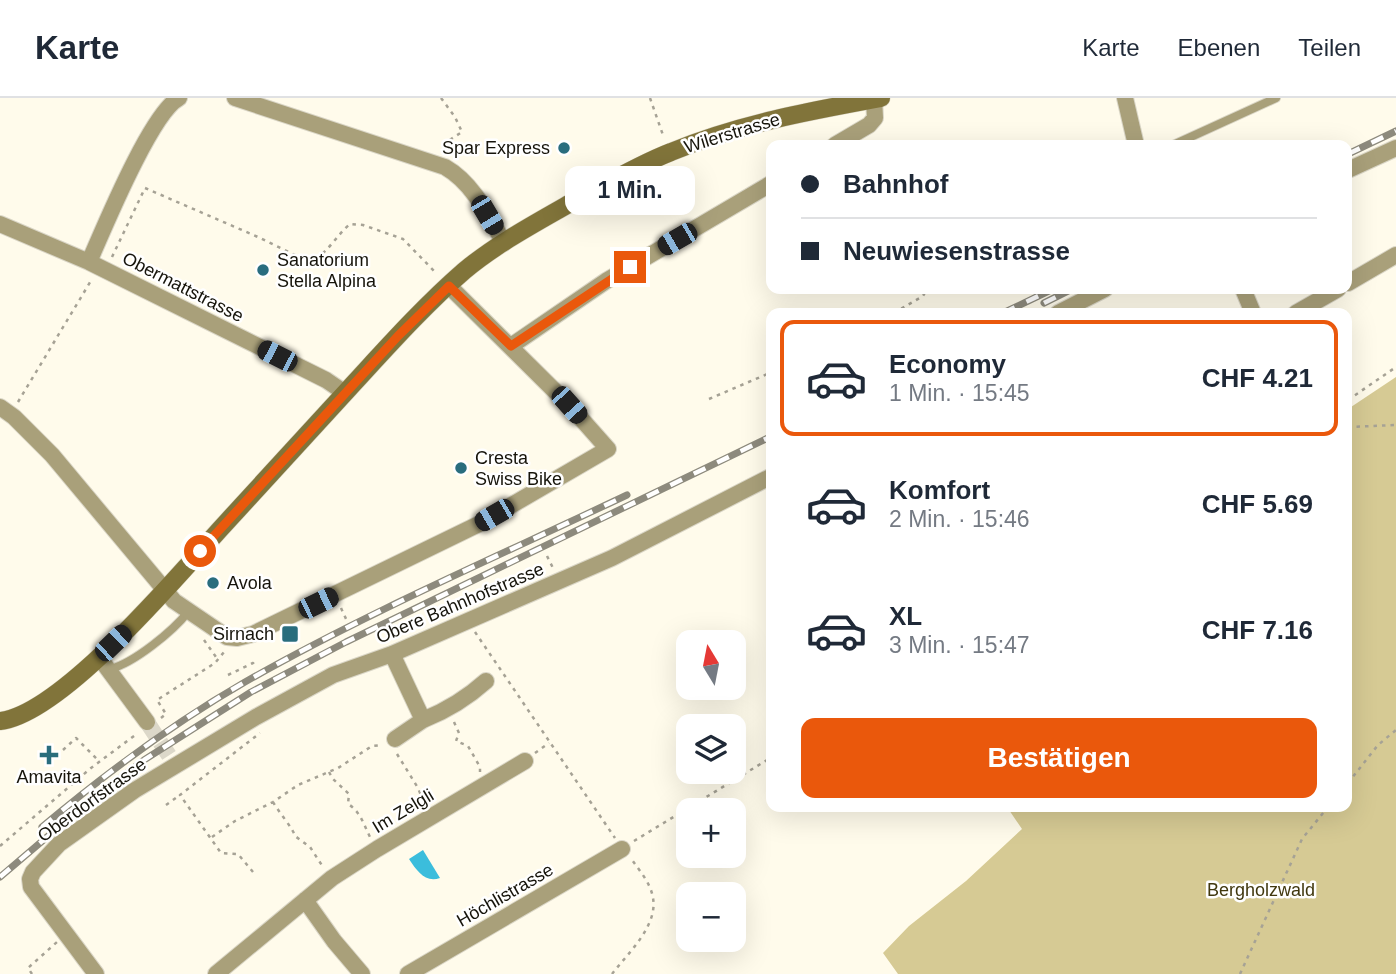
<!DOCTYPE html>
<html lang="de">
<head>
<meta charset="utf-8">
<style>
  body { margin:0; font-family:Helvetica,sans-serif; background:#f2f2f3; color:#1f2937; height:100vh; display:flex; flex-direction:column; font-size:26px; white-space:nowrap }
  * { box-sizing:border-box; margin:0 }
  p { font-size:23px; color:#747a83 }
  .icon { flex:none; width:38px; height:38px; fill:none; stroke:currentColor; stroke-width:2; stroke-linecap:round; stroke-linejoin:round }
  .map { position:relative; flex:1; overflow:hidden }
  .side { position:absolute; left:766px; top:210px; width:586px; height:504px; display:flex; flex-direction:column; background:#fff; border-radius:14px; box-shadow:0 7px 28px #0002 }
  .side>* { flex:none }
  .banner { position:absolute; left:766px; top:42px; width:586px; height:154px; border-radius:14px; box-shadow:0 7px 28px #0002; display:grid; align-content:center; height:154px; padding:0 35px; background:#fff }
  .needle { width:46px; rotate:350deg }
  .buttons { position:absolute; left:676px; top:532px; display:grid; gap:14px }
  .buttons a { display:grid; place-items:center; width:70px; height:70px; border-radius:14px; background:#fff; box-shadow:0 7px 28px #0002; font-size:35px }
  .end { position:absolute; width:32px; height:32px; margin:-16px; border:9px solid #ea580c; background:#fff; box-shadow:0 0 0 4px #fff }
  .from { border-radius:50% }
  .bubble { position:absolute; height:49px; border-radius:14px; background:#fff; box-shadow:0 7px 28px #0002; font-size:23px; font-weight:800; line-height:49px; text-align:center }
  .car { position:absolute; width:21px; height:42px; margin:-21px -10px; border-radius:9px; box-shadow:0 0 5px 2px #0007; background:linear-gradient(#222 24%,#8ab4d8 0 40%,#222 0 76%,#8ab4d8 0 86%,#222 0) }
  .banner b { display:flex; align-items:center; gap:24px; height:66px; font-size:26px }
  .banner b+b { border-top:2px solid #e0e1e3 }
  .banner i { width:18px; height:18px; background:#1f2937 }
  ul { padding:12px 0 0; list-style:none }
  li { display:flex; align-items:center; gap:21px; height:116px; margin:0 14px 10px; padding:0 21px; border:4px solid transparent; border-radius:14px }
  li div { flex:1 }
  li b { display:block; font-size:26px }
  li em { font-style:normal; font-weight:800 }
  li.current { border-color:#ea580c }
  li>.icon { width:63px; height:63px; stroke-width:1.5 }
  .cta { display:flex; gap:14px; margin-top:auto; padding:14px 35px }
  .cta a { flex:1; height:80px; border-radius:14px; background:#ea580c; color:#fff; font-size:28px; font-weight:800; line-height:80px; text-align:center }
  header { display:flex; align-items:center; gap:42px; box-sizing:border-box; height:98px; padding:0 35px; background:#fff; border-bottom:2px solid #e0e1e3 }
  header strong { font-size:33px }
  nav { display:flex; gap:38px; margin-inline-start:auto; font-size:24px }
  .map>svg:first-child { display:block }
  .green { fill:#d6ca94 }
  .water { fill:#3bbddc }
  .lines { fill:none; stroke-linecap:round; stroke-linejoin:round }
  .minor-tunnel { stroke:#dcd8c9; stroke-width:16; stroke-dasharray:16 8; stroke-linecap:butt }
  .service-casing { stroke:#dad6c7; stroke-width:10 }
  .minor-casing { stroke:#dad6c7; stroke-width:18 }
  .secondary-casing { stroke:#dad6c7; stroke-width:19 }
  .path { stroke:#a6a295; stroke-width:2.5; stroke-dasharray:3.5 5; stroke-linecap:butt }
  .service { stroke:#a9a07a; stroke-width:8 }
  .minor { stroke:#a9a07a; stroke-width:16 }
  .secondary { stroke:#81743a; stroke-width:18 }
  .rail-casing { stroke:#8d8a7d; stroke-width:7 }
  .rail { stroke:#fff; stroke-width:4.5; stroke-dasharray:13; stroke-linecap:butt }
  .route { stroke:#ea580c; stroke-width:9 }
  .poi-dot { fill:#296d7e; stroke:#fff; stroke-width:2.5 }
  .labels { text-anchor:middle; dominant-baseline:central; stroke-width:5; stroke-linejoin:round; paint-order:stroke }
  .street-label { font-size:18px; fill:#16140b; stroke:#fff }
  .poi-label { font-size:18px; fill:#16140b; stroke:#fff; text-anchor:start }
  .park-label { font-size:18px; fill:#41380f; stroke:#fff }
</style>
</head>
<body>
<header>
<strong>Karte</strong>
<nav><a>Karte</a><a>Ebenen</a><a>Teilen</a></nav>
</header>
<div class="map">
<svg width="1396" height="876" viewBox="0 0 1396 876">
  <rect width="100%" height="100%" fill="#fffbeb"/>
  <path class="green" d="M 1396,279 L 1396,876 L 898,876 L 883,855 L 909,828 L 966,783 L 1022,731 L 1007,709 L 1348,709 L 1348,311 Z"/>
  <path class="water" d="M 423,752 L 440,780 C 425,785 417,773 409,761 Z"/>
  <g class="lines">
    <path class="minor-tunnel" d="M 147,624 L 170,659"/>
    <g class="service-casing">
      <path id="service" d="M 1173,47 L 1276,0
        M 110,571 C 134,565 173,533 188,514"/>
    </g>
    <g class="minor-casing">
      <path id="minor" d="M 235,0 L 445,69 C 473,85 488,117 504,145
        M 1125,0 L 1136,47
        M 835,47 L 869,27 L 875,20 L 874,1
        M 1348,72 L 1396,50
        M 0,126 L 89,164 L 326,282 L 345,295
        M 89,164 C 104,130 151,15 179,0
        M 1348,185 L 1396,157
        M 1243,191 L 1253,215
        M 1058,215 L 1105,191
        M 1296,215 L 1338,191
        M 511,248 L 606,183 L 772,85
        M 0,309 L 14,319 L 52,357 L 174,503 L 227,539 L 237,540 L 253,536 L 481,425 L 608,351 L 569,307 L 449,188
        M 392,556 L 423,622 C 448,612 466,601 486,583
        M 99,559 L 147,624
        M 395,641 L 423,622
        M 305,802 L 334,843 L 362,876
        M 96,876 L 31,789 L 30,781 L 33,774 L 59,746 L 135,692 L 256,619 L 333,577 L 392,556 L 612,460 L 772,378
        M 216,876 L 332,780 L 377,751 L 525,663
        M 408,876 L 622,751"/>
    </g>
    <g class="secondary-casing">
      <path id="secondary" d="M 0,623 C 62,616 179,476 223,428 C 267,380 311,332 355,284 C 390,246 425,207 464,173 C 495,147 532,127 567,107 C 601,89 635,68 671,54 C 738,26 810,13 881,0"/>
    </g>
    <path class="path" d="M 441,0 L 455,19 L 462,34 L 448,43 L 445,53
      M 650,0 L 664,40
      M 112,159 L 145,90 L 258,139 L 307,163 C 324,162 337,136 350,126 L 363,127 L 403,141 L 436,175
      M 894,215 L 923,198 L 927,191
      M 709,301 L 772,274
      M 1348,302 L 1396,269
      M 18,304 L 92,181
      M 1348,329 L 1396,327
      M 547,458 L 553,470
      M 341,510 L 347,523
      M 475,534 L 615,740
      M 204,542 L 216,559
      M 228,577 L 253,565 L 255,568
      M 161,620 L 166,616 L 157,602 L 215,565 L 224,554
      M 454,624 L 459,635 L 456,643 L 468,648 L 480,669 L 480,674
      M 63,652 L 76,640 L 99,663
      M 535,655 L 549,645
      M 397,656 L 418,690 L 424,705
      M 329,674 L 333,681 L 349,696 L 348,706 C 360,713 364,727 370,739
      M 1348,685 L 1378,647 L 1396,632
      M 273,704 C 278,713 294,732 295,738 L 310,749 L 323,769
      M 166,707 L 180,697
      M 212,739 L 235,723 L 273,704 L 298,687 L 338,670 L 372,648 L 382,647
      M 634,743 L 772,659
      M 0,748 L 91,670 L 138,635
      M 253,774 L 238,756 L 221,755 L 180,697 L 260,635
      M 32,876 L 28,870 L 57,844
      M 612,876 C 628,855 658,828 653,800 C 651,786 640,773 632,762
      M 1240,876 L 1302,741 L 1328,709"/>
    <use href="#service" class="service"/>
    <use href="#minor" class="minor"/>
    <use href="#secondary" class="secondary"/>
    <g class="rail-casing">
      <path id="rail" d="M 1348,56 L 1396,33
        M 1044,205 L 1072,191
        M 1003,215 L 1053,191
        M 42,729 C 105,676 172,626 245,584 C 368,514 499,458 627,397
        M 0,779 L 81,710 L 144,662 L 251,594 L 346,544 L 772,338"/>
    </g>
    <use href="#rail" class="rail"/>
  </g>
  <g class="lines">
    <path class="route" d="M 200,453 L 398,238 L 449,188 L 511,248 L 630,169"/>
  </g>
  <g class="poi-dot">
    <circle cx="564" cy="50" r="7"/>
    <circle cx="263" cy="172" r="7"/>
    <circle cx="461" cy="370" r="7"/>
    <circle cx="213" cy="485" r="7"/>
    <rect x="281" y="527" width="18" height="18" rx="3.5"/>
    <path d="M45.5 646.5h7v7h7v7h-7v7h-7v-7h-7v-7h7z"/>
  </g>
  <g class="labels">
    <g class="street-label">
      <text transform="translate(732 35) rotate(-17)">Wilerstrasse</text>
      <text transform="translate(183 189) rotate(27)">Obermattstrasse</text>
      <text transform="translate(460 505) rotate(-23)">Obere Bahnhofstrasse</text>
      <text transform="translate(92 702) rotate(-36)">Oberdorfstrasse</text>
      <text transform="translate(403 713) rotate(-31)">Im Zelgli</text>
      <text transform="translate(505 797) rotate(-30)">Höchlistrasse</text>
    </g>
    <g class="poi-label">
      <text x="550" y="50" text-anchor="end">Spar Express</text>
      <text x="277" y="162">Sanatorium<tspan x="277" dy="21">Stella Alpina</tspan></text>
      <text x="475" y="360">Cresta<tspan x="475" dy="21">Swiss Bike</tspan></text>
      <text x="227" y="485">Avola</text>
      <text x="274" y="536" text-anchor="end">Sirnach</text>
      <text x="49" y="679" text-anchor="middle">Amavita</text>
    </g>
    <g class="park-label">
      <text x="1261" y="792">Bergholzwald</text>
    </g>
  </g>
</svg>
<div class="buttons">
<a><svg class="needle" viewBox="-14 -14 28 28"><path d="M0-13l5 13h-10z" fill="#e53935"/><path d="M0 13l5-13h-10z" fill="#747a83"/></svg></a>
<a><svg class="icon" aria-label="layers" viewBox="0 0 24 24"><path d="M12 4l9 5-9 5-9-5zM3 14l9 5 9-5"/></svg></a>
<a>+</a>
<a>−</a>
</div>
<i class="end from" style="left:200px;top:453px"></i>
<i class="end" style="left:630px;top:169px"></i>
<div class="bubble" style="left:565px;top:68px;width:130px">1 Min.</div>
<i class="car" style="left:487px;top:117px;rotate:149deg"></i>
<i class="car" style="left:677px;top:141px;rotate:240deg"></i>
<i class="car" style="left:277px;top:258px;rotate:297deg"></i>
<i class="car" style="left:569px;top:307px;rotate:138deg"></i>
<i class="car" style="left:494px;top:417px;rotate:240deg"></i>
<i class="car" style="left:318px;top:505px;rotate:64deg"></i>
<i class="car" style="left:113px;top:545px;rotate:46deg"></i>
<div class="banner">
<b><i class="from"></i>Bahnhof</b>
<b><i></i>Neuwiesenstrasse</b>
</div>
<section class="side">
<ul>
<li class="current"><svg class="icon" aria-label="car" viewBox="0 0 24 24"><path d="M5 17H2v-5l4-1 3-4h7l3 4 3 1v5h-3M9 17h6M6 11h13"/><circle cx="7" cy="17" r="2"/><circle cx="17" cy="17" r="2"/></svg><div><b>Economy</b><p>1 Min. · 15:45</p></div><em>CHF 4.21</em></li>
<li><svg class="icon" aria-label="car" viewBox="0 0 24 24"><path d="M5 17H2v-5l4-1 3-4h7l3 4 3 1v5h-3M9 17h6M6 11h13"/><circle cx="7" cy="17" r="2"/><circle cx="17" cy="17" r="2"/></svg><div><b>Komfort</b><p>2 Min. · 15:46</p></div><em>CHF 5.69</em></li>
<li><svg class="icon" aria-label="car" viewBox="0 0 24 24"><path d="M5 17H2v-5l4-1 3-4h7l3 4 3 1v5h-3M9 17h6M6 11h13"/><circle cx="7" cy="17" r="2"/><circle cx="17" cy="17" r="2"/></svg><div><b>XL</b><p>3 Min. · 15:47</p></div><em>CHF 7.16</em></li>
</ul>
<div class="cta"><a>Bestätigen</a></div>
</section>
</div>
</body>
</html>
